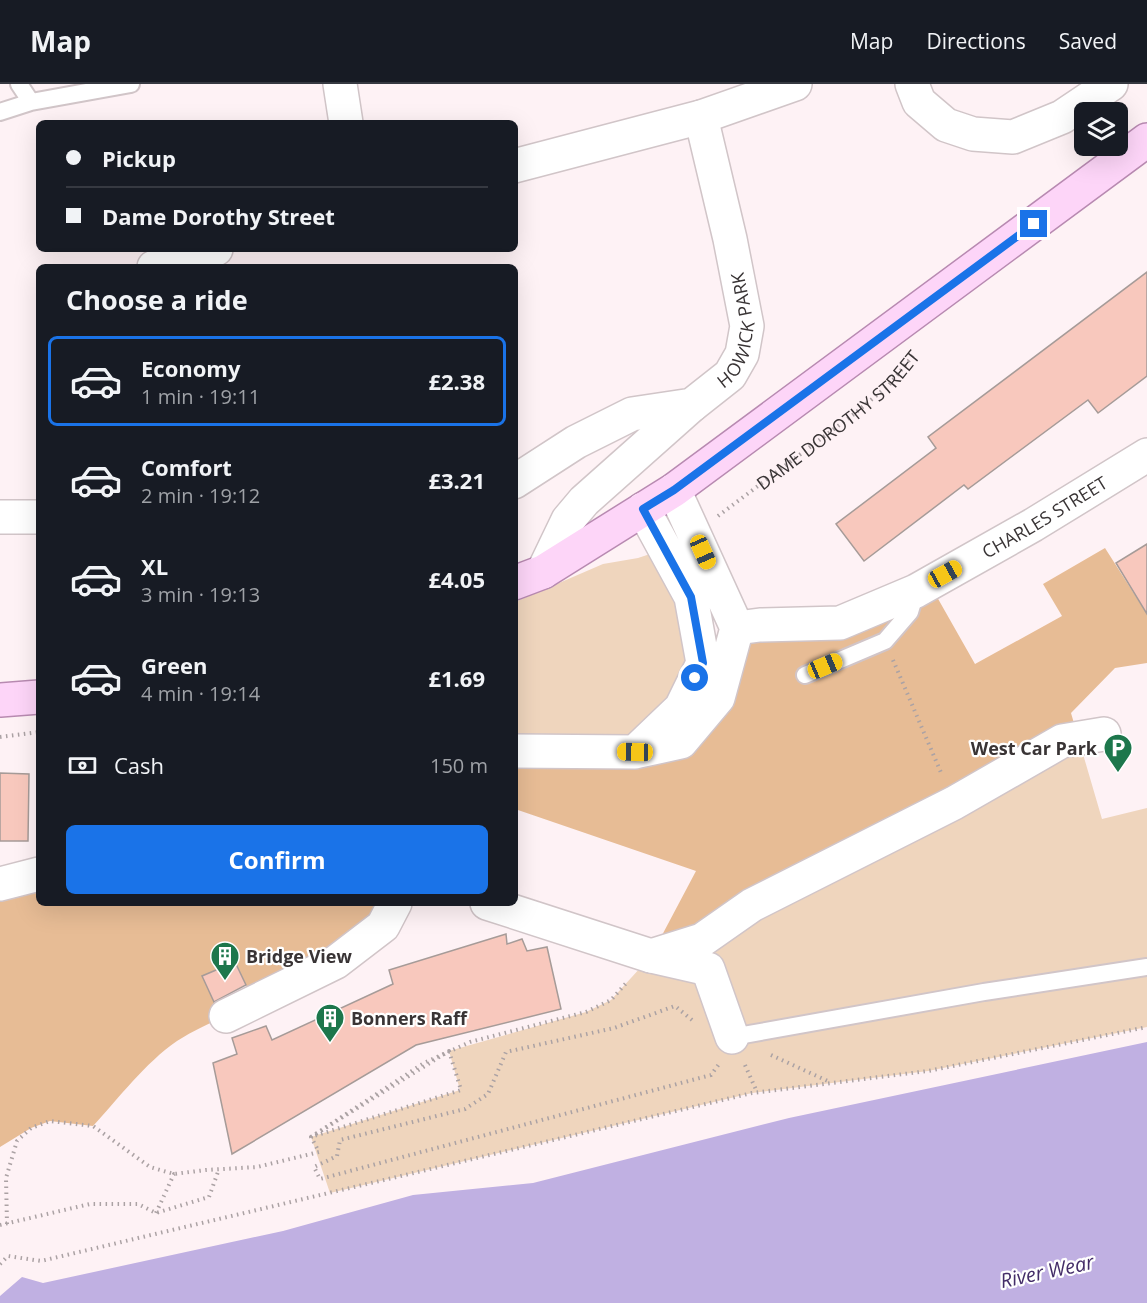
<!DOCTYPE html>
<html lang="en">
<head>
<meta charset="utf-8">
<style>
  body { margin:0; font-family:"Open Sans",sans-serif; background:#20242c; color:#f1f3f6; height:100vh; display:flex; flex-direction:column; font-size:22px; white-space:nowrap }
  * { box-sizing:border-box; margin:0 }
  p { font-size:20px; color:#9ea1a6 }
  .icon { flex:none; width:33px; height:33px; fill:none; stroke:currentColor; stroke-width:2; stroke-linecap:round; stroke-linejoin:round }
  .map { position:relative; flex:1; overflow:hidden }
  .sheet { position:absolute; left:36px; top:180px; width:482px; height:642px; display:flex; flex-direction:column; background:#171b24; border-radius:9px; box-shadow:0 6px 24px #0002 }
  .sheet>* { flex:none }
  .guide { position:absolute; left:36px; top:36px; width:482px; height:132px; border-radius:9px; box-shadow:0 6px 24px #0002; display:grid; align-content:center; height:132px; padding:0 30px; background:#171b24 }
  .controls { position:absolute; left:1074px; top:18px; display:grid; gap:12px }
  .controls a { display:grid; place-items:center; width:54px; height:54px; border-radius:9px; background:#171b24; box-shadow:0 6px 24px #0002; font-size:30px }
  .end { position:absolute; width:27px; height:27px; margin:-14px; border:8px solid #1a73e8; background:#fff; box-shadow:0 0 0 3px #fff }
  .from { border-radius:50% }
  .car { position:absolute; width:18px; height:36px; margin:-18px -9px; border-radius:8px; box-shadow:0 0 4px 2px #0007; background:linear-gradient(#f5c518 24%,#345 0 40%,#f5c518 0 76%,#345 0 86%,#f5c518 0) }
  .guide b { display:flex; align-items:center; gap:21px; height:57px; font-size:22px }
  .guide b+b { border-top:2px solid #363941 }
  .guide i { width:15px; height:15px; background:#f1f3f6 }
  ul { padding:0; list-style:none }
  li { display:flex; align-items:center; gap:18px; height:90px; margin:0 12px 9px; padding:0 18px; border:3px solid transparent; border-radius:9px }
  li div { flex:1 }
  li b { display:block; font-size:22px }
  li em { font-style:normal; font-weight:700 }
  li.selected { border-color:#1a73e8 }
  li>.icon { width:54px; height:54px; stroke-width:1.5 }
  h2 { padding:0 30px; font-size:27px; line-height:72px }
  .pay { display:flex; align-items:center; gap:15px; height:66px; padding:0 30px; font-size:22px }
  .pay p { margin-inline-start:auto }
  .action { display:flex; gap:12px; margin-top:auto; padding:12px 30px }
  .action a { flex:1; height:69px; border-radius:9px; background:#1a73e8; color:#fff; font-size:24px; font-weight:700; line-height:69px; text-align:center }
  header { display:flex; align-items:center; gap:36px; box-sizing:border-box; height:84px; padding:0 30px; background:#171b24; border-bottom:2px solid #363941 }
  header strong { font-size:28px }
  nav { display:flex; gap:33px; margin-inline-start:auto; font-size:21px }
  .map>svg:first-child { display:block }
  .green { fill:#efd5bd }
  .forest { fill:#e7bc95 }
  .water { fill:#c0b0e2 }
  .building { fill:#f8c8bd; stroke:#a69b98; stroke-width:1.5 }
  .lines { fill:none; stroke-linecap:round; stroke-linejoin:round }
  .lane-casing { stroke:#d1c5c8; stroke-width:20 }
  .street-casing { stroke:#d1c5c8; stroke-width:36 }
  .secondary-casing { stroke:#d1c5c8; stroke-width:36 }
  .primary-casing { stroke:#b88ab1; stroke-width:36 }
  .path { stroke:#aba2a4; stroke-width:4; stroke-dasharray:1.5 4.5; stroke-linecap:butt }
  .lane { stroke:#fff; stroke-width:16 }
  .street { stroke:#fff; stroke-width:33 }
  .secondary { stroke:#fff; stroke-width:33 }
  .primary { stroke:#fdd5f8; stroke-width:33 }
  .route { stroke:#1a73e8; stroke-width:8 }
  .labels { text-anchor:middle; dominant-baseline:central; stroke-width:4.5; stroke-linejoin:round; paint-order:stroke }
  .street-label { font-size:18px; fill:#393435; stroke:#fff }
  .poi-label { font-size:18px; font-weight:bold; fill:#393435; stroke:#fff; text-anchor:start }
  .water-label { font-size:20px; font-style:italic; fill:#432c68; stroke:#fff }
</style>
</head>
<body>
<header>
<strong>Map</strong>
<nav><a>Map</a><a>Directions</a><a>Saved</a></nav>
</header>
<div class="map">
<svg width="1147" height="1219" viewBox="0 0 1147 1219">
  <rect width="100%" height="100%" fill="#fef2f5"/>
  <path class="green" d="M 665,465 L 703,579 L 635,668 L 515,667 L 515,518 L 603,480 L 638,474 Z
    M 1078,653 L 1102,735 L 1147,724 L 1147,943 L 928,987 L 752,1009 L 330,1109 L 311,1053 L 460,1006 L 449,967 L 586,928 L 611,916 L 651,872 Z"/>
  <path class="forest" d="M 1105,464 L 1147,530 L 1147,579 L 1115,584 L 1071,629 L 1078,653 L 651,872 L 696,787 L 515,725 L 515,667 L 635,668 L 737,544 L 937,513 L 975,580 L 1062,532 L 1043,500 Z
    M 39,790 L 39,819 L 395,819 L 336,878 L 247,903 L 235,878 L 203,892 L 214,918 L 226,932 C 209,939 193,947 177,957 C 145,979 119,1014 93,1042 L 50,1037 L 31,1044 L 0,1063 L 0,800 Z"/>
  <path class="water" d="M 1147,958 L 1147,1219 L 0,1219 L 0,1212 L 22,1193 L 43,1199 L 283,1147 L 413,1111 L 533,1099 L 789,1034 Z"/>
  <path class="building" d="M 1147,188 L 1147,292 L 1098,329 L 1088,316 L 968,405 L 964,401 L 864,477 L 836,440 L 936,364 L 928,353 Z
    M 1147,460 L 1147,530 L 1116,479 Z
    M 0,689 L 29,690 L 28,757 L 0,757 Z
    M 506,850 L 507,860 L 522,855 L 527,867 L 547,863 L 561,925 L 416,961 L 232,1070 L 213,979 L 237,970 L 232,954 L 266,942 L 272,956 L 393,900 L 389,886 Z
    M 235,878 L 246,901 L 214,918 L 202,892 Z"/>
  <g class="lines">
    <g class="lane-casing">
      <path id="lane" d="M 19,0 L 31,18 L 131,0
        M 0,28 L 31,18
        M 805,591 L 885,557 L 910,528 L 916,508
        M 732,953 L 984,908 L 1147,883"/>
    </g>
    <g class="street-casing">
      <g id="street">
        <path d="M 340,0 L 346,39"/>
        <path d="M 912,0 L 919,18 L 946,41 L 973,50 L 1013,53 L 1062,33 L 1111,0"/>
        <path d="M 514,82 L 701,33 L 795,0"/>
        <path d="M 154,183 L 216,165"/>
        <path id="s2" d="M 514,398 L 576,358 L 632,330 L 692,321 L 730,291 L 742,270 L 747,242 L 730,155 L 701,33"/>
        <path d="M 0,433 L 39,433"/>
        <path d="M 543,488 L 568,436 L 584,417 L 692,321"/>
        <path id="s3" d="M 737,544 L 760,541 L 840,539 L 916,507 L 1033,441 L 1147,371"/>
        <path d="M 0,800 L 39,790"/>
        <path d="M 487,819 L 651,872 L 708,885 L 732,953"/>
        <path d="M 651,872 L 702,856 L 752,821 L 954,719 L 1062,657 L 1104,650"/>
        <path d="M 226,932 L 336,878 L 383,842 L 395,819"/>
      </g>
    </g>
    <g class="secondary-casing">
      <path id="secondary" d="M 514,667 L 635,668 L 681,658 L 718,614 L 737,544 L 674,406
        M 635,668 L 681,624 L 703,579 L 691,513 L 643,425"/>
    </g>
    <g class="primary-casing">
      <path id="primary" d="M 514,499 L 543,488 L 674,406 L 1147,56
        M 0,616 L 39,613"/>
    </g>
    <g class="path">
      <path id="s1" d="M 718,432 L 854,330 L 889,301 L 915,269"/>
      <path d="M 893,576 L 942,691"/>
      <path d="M 0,653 L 39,648"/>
      <path d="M 692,936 L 675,922 L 614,944 L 506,968 L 488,1010 L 465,1025 L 340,1056 L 337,1072 L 314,1083 L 320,1095 L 711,991 L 719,980"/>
      <path d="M 449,967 L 461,1006 L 311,1053 Z"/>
      <path d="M 771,971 L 830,998"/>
      <path d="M 745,981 L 757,1008"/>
      <path d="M 156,1129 L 174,1090 L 176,1090"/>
      <path d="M 7,1140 L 6,1094 L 17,1057 L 31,1044 L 50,1037 L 93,1042 L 150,1083 L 174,1090 L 206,1086 L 257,1083 L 319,1068 L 311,1053 L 424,979 L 470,958 L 586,928 L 611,916 L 628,897"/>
      <path d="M 0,1141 L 90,1120 L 138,1120 L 156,1129 L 209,1113 L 219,1085"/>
      <path d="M 0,1180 L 8,1172 L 41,1177 L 752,1009 L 928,987 L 1147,943"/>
    </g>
    <use href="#lane" class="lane"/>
    <use href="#street" class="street"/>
    <use href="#secondary" class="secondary"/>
    <use href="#primary" class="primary"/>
  </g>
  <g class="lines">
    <path class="route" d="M 695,594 L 703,579 L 691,513 L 643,425 L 674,406 L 1034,140"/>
  </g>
  <defs>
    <g id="parking-pin" transform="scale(1.5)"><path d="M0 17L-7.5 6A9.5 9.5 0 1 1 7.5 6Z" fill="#1d774c" stroke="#fff"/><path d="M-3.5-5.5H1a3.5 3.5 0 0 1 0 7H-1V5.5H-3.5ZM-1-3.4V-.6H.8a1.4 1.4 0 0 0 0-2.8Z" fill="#fff"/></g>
    <g id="building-pin" transform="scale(1.5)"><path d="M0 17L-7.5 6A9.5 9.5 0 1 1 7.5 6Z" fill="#1d774c" stroke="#fff"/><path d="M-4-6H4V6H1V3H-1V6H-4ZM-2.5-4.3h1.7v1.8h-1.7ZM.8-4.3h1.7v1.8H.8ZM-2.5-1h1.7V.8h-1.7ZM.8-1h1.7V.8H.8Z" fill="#fff"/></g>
  </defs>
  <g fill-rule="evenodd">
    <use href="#parking-pin" x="1118" y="664"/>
    <use href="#building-pin" x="225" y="872"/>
    <use href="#building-pin" x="330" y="934"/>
  </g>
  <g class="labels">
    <g class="street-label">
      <text stroke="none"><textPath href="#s2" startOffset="292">HOWICK PARK</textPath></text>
      <text stroke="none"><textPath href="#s1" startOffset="154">DAME DOROTHY STREET</textPath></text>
      <text stroke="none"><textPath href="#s3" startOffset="334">CHARLES STREET</textPath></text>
    </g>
    <g class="poi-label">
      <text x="1097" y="664" text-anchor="end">West Car Park</text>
      <text x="246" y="872">Bridge View</text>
      <text x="351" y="934">Bonners Raff</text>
    </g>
    <g class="water-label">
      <text transform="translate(1047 1187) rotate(-12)">River Wear</text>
    </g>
  </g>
</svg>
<div class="controls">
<a><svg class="icon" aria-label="layers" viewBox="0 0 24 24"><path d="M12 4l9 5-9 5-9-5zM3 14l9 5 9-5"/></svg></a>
</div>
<i class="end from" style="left:695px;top:594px"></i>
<i class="end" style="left:1034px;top:140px"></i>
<i class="car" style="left:703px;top:468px;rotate:156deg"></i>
<i class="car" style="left:945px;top:490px;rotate:61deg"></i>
<i class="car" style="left:825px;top:582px;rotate:67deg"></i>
<i class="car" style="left:635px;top:668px;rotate:271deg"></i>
<div class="guide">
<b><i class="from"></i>Pickup</b>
<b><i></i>Dame Dorothy Street</b>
</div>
<section class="sheet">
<h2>Choose a ride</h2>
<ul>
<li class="selected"><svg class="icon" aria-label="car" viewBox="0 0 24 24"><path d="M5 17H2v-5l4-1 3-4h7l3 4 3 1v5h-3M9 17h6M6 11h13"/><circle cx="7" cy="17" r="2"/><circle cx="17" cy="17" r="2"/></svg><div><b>Economy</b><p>1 min · 19:11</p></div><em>£2.38</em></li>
<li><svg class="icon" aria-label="car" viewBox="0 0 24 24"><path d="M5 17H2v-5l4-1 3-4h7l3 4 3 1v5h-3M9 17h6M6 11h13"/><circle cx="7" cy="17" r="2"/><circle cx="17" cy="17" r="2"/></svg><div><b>Comfort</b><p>2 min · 19:12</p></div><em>£3.21</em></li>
<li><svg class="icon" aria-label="car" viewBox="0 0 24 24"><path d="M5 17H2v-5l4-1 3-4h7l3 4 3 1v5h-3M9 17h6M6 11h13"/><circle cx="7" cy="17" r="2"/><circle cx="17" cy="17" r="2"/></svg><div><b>XL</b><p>3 min · 19:13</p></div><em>£4.05</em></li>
<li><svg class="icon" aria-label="car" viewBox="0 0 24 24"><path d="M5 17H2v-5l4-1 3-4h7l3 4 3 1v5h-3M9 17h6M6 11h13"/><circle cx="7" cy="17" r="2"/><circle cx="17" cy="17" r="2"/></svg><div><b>Green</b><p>4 min · 19:14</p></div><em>£1.69</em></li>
</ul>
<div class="pay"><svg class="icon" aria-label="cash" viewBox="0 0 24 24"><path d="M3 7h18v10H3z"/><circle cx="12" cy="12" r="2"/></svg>Cash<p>150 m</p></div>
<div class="action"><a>Confirm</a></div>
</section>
</div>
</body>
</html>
